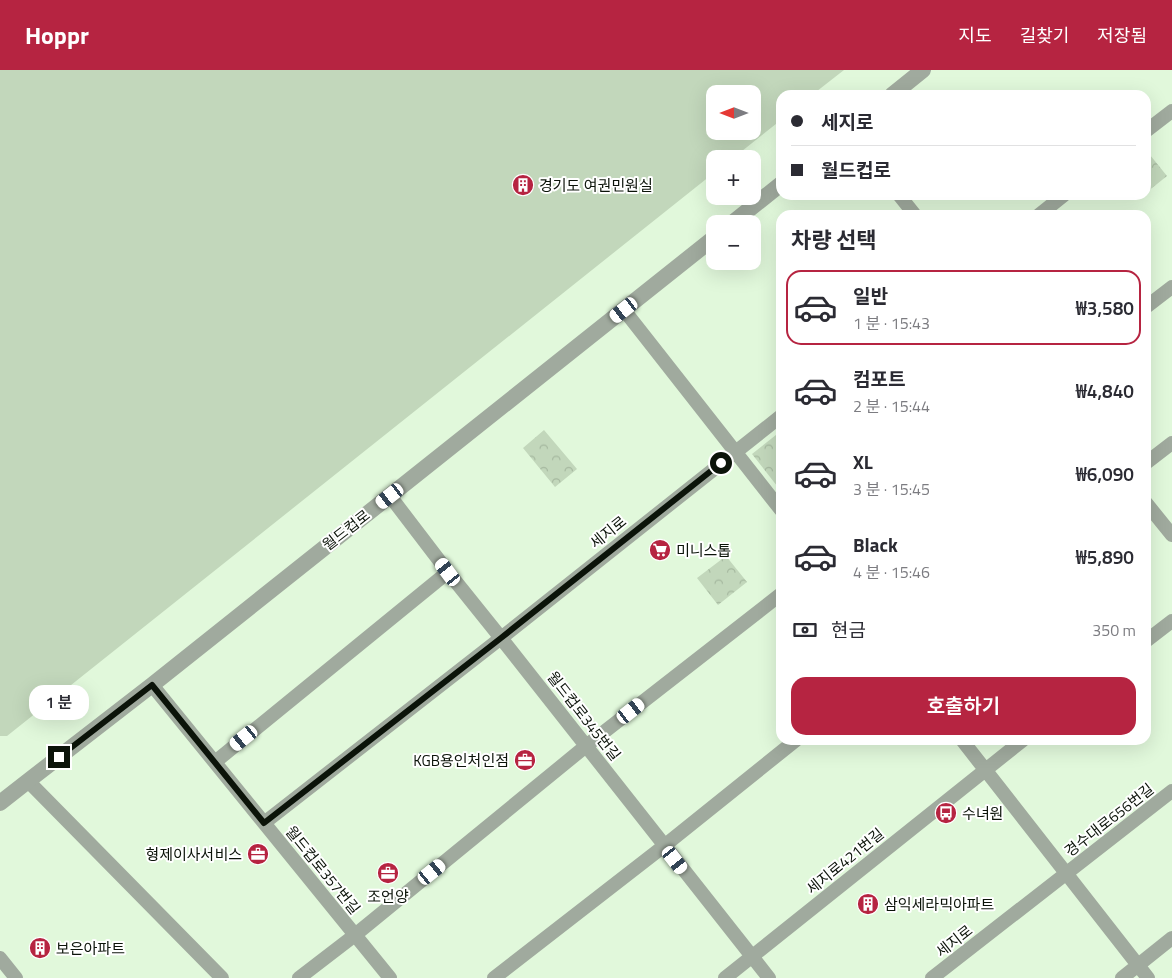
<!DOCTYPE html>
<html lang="ko">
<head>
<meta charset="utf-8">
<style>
  body { margin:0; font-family:"Titillium Web","Noto Sans KR",sans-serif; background:#f2f2f3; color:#2b2b33; height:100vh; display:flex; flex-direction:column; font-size:19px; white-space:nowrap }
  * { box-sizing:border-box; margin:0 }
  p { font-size:16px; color:#7c7c81 }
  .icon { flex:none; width:28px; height:28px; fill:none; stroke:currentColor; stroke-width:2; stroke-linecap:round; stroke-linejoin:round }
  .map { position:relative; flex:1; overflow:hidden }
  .panel { position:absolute; left:776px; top:140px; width:375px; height:535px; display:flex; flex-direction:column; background:#fff; border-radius:15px; box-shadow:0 5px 20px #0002 }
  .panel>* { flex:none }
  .banner { position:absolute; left:776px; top:20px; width:375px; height:110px; border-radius:15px; box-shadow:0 5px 20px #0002; display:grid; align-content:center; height:110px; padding:0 15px; background:#fff }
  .needle { width:32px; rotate:270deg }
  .fabs { position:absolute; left:706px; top:15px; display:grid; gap:10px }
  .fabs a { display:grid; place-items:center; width:55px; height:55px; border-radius:10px; background:#fff; box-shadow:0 5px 20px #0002; font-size:25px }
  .end { position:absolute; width:22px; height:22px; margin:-11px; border:6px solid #0b1309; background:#fff; box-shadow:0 0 0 2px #fff }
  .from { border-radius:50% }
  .bubble { position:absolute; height:35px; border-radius:15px; background:#fff; box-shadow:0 5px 20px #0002; font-size:16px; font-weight:600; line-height:35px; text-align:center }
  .car { position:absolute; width:15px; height:30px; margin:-15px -8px; border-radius:6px; box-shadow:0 0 4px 1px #0007; background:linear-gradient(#fff 24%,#345 0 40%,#fff 0 76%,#345 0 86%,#fff 0) }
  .banner b { display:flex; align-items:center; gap:18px; height:48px; font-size:19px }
  .banner b+b { border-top:1px solid #e1e1e2 }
  .banner i { width:12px; height:12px; background:#2b2b33 }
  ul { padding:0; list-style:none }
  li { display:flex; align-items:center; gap:15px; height:75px; margin:0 10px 8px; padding:0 5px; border:2px solid transparent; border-radius:15px }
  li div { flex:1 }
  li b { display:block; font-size:19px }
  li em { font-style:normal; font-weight:600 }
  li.active { border-color:#b62441 }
  li>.icon { width:45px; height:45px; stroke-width:1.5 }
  h2 { padding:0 15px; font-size:22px; line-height:60px }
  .pay { display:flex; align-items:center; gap:12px; height:55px; padding:0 15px; font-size:19px }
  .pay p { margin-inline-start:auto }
  .cta { display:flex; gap:10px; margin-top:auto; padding:10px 15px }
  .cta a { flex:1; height:58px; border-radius:15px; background:#b62441; color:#fff; font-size:20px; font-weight:600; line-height:58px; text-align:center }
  header { display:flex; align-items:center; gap:30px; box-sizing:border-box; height:70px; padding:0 25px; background:#b62441; color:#fff }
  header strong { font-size:24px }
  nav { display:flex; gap:28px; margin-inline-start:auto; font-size:18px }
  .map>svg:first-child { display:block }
  .park { fill:url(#park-crowns) }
  .garden { fill:#c2d7bb; fill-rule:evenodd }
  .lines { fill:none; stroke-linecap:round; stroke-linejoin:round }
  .minor { stroke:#a0aa9e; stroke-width:14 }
  .tertiary { stroke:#a0aa9e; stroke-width:16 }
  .route { stroke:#0b1309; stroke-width:6 }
  .labels { text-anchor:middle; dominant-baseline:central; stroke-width:4; stroke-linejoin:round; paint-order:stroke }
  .poi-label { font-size:15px; fill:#0b1309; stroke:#fff; text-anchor:start }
  .street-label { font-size:15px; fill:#0b1309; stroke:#fff }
</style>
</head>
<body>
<header>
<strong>Hoppr</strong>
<nav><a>지도</a><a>길찾기</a><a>저장됨</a></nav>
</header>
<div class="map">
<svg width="1172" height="908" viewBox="0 0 1172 908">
  <defs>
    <pattern id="park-crowns" width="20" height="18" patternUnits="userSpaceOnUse" patternTransform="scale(1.25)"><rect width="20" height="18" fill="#c2d7bb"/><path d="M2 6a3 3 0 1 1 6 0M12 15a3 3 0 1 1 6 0" fill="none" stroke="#a5b89f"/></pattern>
  </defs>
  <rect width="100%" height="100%" fill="#e1f8db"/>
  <path class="park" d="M 1146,80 L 1167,106 L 1147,122 L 1146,120 Z
    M 544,360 L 577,399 L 555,417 L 523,378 Z
    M 781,361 L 781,421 L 752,384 Z
    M 726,486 L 747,512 L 718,535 L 697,508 Z"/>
  <path class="garden" d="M 0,0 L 844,0 L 812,25 L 781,25 L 781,50 L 732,89 L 715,89 L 715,102 L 7,666 L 0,666 ZM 715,24 L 752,24 L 752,61 L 715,61 Z"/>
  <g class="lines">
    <path class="minor" d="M 1146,61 L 1172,41
      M 899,125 L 915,145
      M 1039,145 L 1064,125
      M 1146,237 L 1172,217
      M 624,240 L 781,440
      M 1146,393 L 1172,373
      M 390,426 L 448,502 L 501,568 L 769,908
      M 1146,433 L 1172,465
      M 1146,571 L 1172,551
      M 152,615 L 390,908
      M 962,670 L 1148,908
      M 215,692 L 448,502
      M 28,711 L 222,908
      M 264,753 L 501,568 L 781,346
      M 0,888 L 16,908
      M 299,908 L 355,865 L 586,676 L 781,524
      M 494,908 L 664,776 L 796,670
      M 725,908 L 1023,670
      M 932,908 L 1172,721
      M 1122,908 L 1172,868"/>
    <path class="tertiary" d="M 892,25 L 923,0
      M 731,154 L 781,114
      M 0,733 L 28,711 L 152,615 L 715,167"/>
  </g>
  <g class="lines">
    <path class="route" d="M 59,687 L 152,615 L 264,753 L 501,568 L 721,393"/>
  </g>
  <defs>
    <g id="building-disc" transform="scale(1.125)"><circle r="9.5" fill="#b62441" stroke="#fff"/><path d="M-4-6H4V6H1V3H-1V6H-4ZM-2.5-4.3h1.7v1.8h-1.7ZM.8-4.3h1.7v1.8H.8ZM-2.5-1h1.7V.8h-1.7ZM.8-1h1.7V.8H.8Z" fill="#fff"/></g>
    <g id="supermarket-disc" transform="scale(1.125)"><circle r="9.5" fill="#b62441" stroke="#fff"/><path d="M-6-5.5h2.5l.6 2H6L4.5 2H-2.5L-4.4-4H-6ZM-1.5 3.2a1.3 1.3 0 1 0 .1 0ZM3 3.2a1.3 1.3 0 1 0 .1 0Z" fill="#fff"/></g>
    <g id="office-disc" transform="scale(1.125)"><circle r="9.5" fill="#b62441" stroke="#fff"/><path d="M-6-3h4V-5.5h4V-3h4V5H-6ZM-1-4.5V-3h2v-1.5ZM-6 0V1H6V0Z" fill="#fff"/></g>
    <g id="bus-disc" transform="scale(1.125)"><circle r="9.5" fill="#b62441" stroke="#fff"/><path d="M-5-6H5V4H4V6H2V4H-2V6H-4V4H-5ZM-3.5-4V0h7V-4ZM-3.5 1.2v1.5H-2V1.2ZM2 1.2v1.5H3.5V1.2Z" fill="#fff"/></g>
  </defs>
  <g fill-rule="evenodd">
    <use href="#building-disc" x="523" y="115"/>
    <use href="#supermarket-disc" x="660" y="480"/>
    <use href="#office-disc" x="525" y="690"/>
    <use href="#bus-disc" x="946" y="743"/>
    <use href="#office-disc" x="258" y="784"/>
    <use href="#office-disc" x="388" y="803"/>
    <use href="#building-disc" x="868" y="834"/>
    <use href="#building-disc" x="40" y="878"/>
  </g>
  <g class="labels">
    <g class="poi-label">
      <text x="539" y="115">경기도 여권민원실</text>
      <text x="676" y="480">미니스톱</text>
      <text x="509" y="690" text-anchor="end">KGB용인처인점</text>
      <text x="962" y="743">수녀원</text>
      <text x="242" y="784" text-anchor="end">형제이사서비스</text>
      <text x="388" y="826" text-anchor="middle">조언양</text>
      <text x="884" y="834">삼익세라믹아파트</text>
      <text x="56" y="878">보은아파트</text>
    </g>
    <g class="street-label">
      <text transform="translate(346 460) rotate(-38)">월드컵로</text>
      <text transform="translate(608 462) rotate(-39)">세지로</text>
      <text transform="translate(584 646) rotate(52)">월드컵로345번길</text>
      <text transform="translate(1109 750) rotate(-38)">경수대로656번길</text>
      <text transform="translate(845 791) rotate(-39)">세지로421번길</text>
      <text transform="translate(323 800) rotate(51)">월드컵로357번길</text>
      <text transform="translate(954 871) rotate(-38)">세지로</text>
    </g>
  </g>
</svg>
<div class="fabs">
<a><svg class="needle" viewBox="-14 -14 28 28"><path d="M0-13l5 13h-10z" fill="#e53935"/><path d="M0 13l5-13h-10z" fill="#7c7c81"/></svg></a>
<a>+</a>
<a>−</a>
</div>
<i class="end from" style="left:721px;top:393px"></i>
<i class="end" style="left:59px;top:687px"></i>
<div class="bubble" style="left:29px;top:615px;width:60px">1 분</div>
<i class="car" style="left:624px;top:240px;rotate:232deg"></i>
<i class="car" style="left:390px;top:426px;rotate:232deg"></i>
<i class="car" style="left:448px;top:502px;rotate:323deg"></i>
<i class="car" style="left:631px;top:641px;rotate:52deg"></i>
<i class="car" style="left:244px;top:668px;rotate:231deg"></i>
<i class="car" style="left:675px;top:790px;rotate:142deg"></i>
<i class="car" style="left:432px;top:802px;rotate:51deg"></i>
<div class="banner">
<b><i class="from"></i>세지로</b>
<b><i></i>월드컵로</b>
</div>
<section class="panel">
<h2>차량 선택</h2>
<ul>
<li class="active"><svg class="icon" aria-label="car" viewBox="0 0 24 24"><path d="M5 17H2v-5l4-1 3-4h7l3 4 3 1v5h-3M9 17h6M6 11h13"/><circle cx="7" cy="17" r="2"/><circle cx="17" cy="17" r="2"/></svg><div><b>일반</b><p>1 분 · 15:43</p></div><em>₩3,580</em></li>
<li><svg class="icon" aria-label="car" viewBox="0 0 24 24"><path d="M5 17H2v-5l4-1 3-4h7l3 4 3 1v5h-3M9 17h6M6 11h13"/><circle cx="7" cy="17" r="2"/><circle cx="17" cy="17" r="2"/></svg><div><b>컴포트</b><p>2 분 · 15:44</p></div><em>₩4,840</em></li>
<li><svg class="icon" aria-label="car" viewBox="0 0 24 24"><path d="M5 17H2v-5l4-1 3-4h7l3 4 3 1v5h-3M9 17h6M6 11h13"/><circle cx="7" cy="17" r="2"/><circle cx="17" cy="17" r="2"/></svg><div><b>XL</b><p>3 분 · 15:45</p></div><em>₩6,090</em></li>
<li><svg class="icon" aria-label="car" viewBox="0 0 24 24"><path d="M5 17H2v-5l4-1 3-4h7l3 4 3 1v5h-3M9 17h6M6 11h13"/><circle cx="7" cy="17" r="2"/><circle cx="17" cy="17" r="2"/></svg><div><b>Black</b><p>4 분 · 15:46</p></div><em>₩5,890</em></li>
</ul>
<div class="pay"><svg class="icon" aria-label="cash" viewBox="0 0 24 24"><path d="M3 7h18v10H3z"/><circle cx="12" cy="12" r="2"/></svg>현금<p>350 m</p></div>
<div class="cta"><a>호출하기</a></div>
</section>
</div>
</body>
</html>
